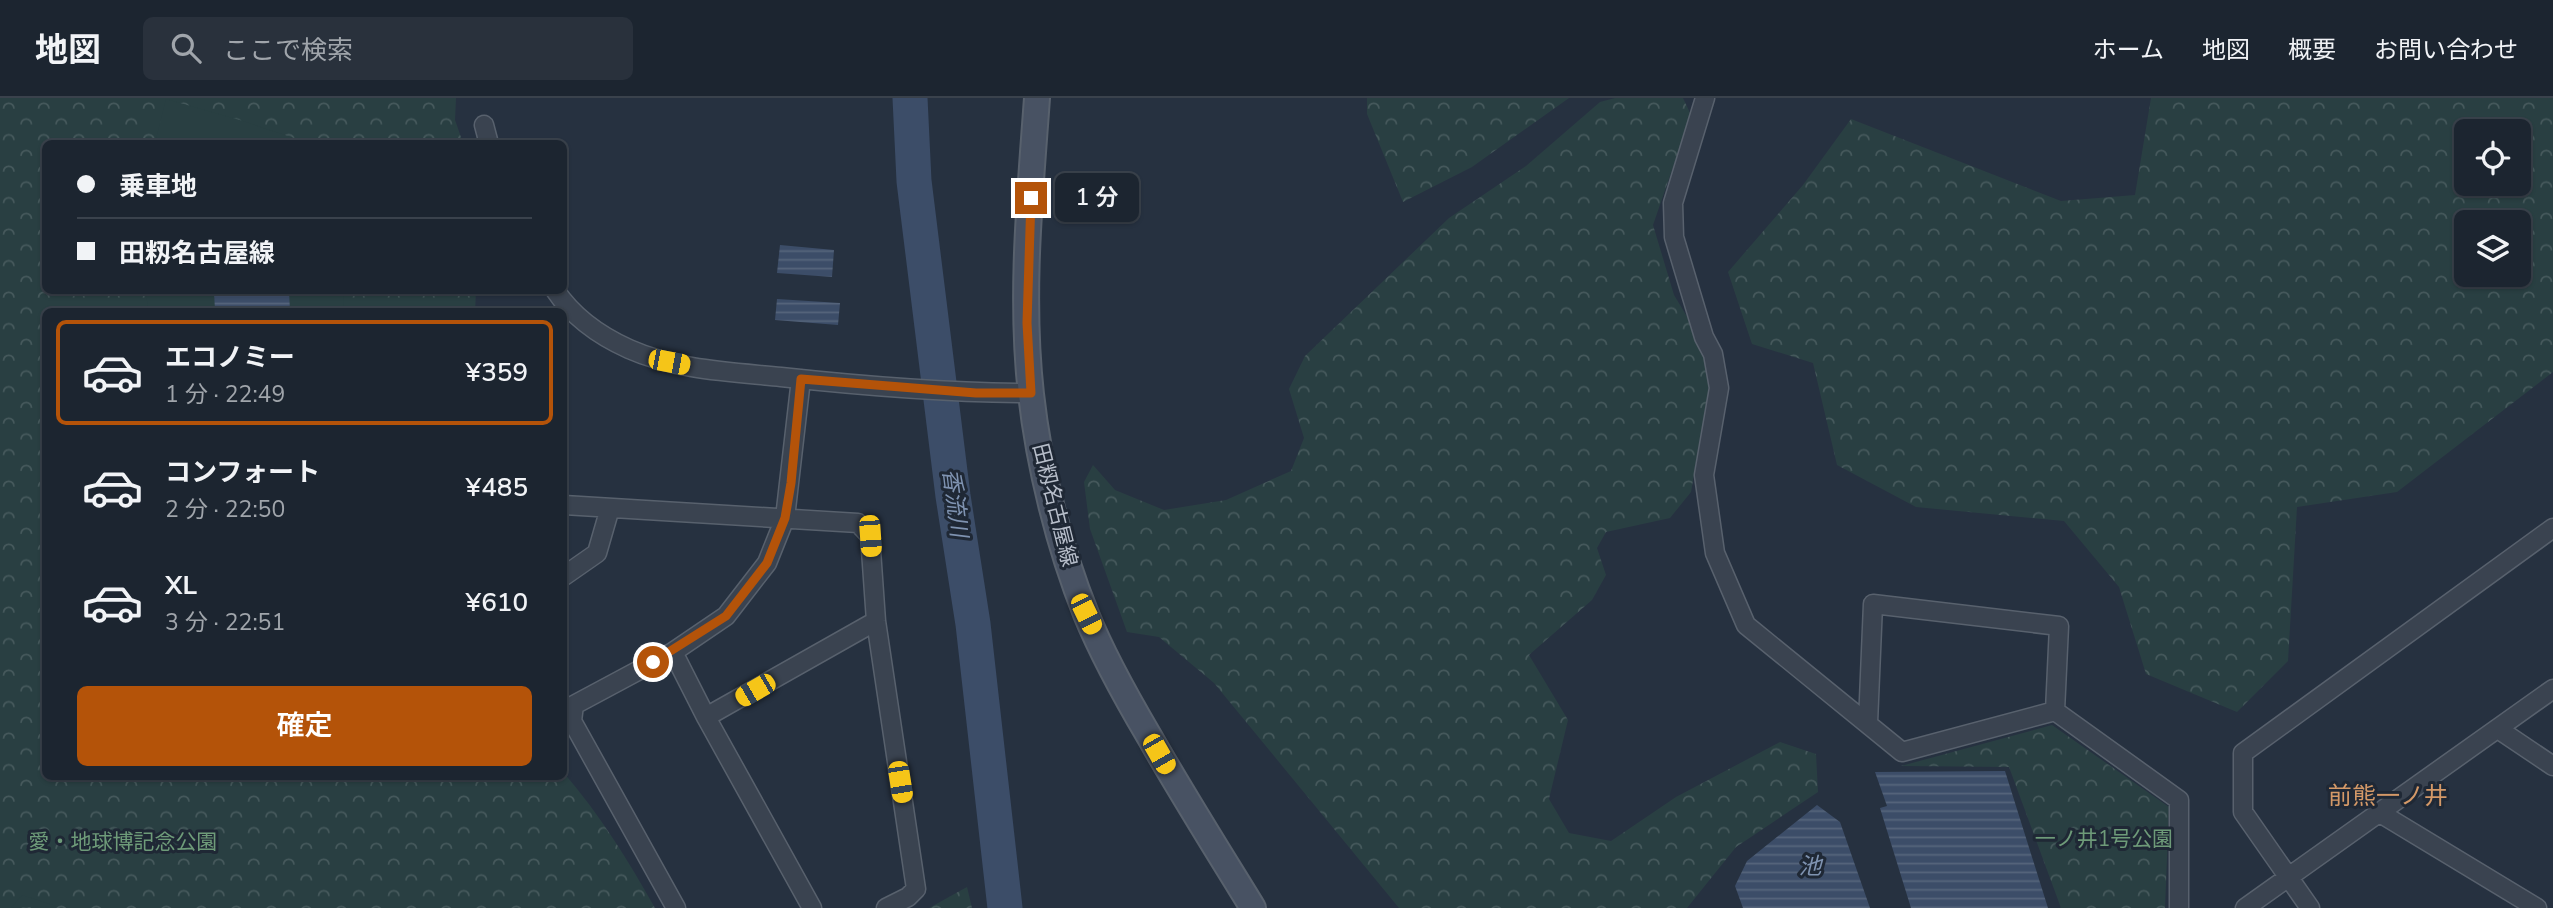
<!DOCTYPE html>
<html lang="ja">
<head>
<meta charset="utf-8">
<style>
  body { margin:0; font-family:"Nunito Sans","Noto Sans JP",sans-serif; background:#29313c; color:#f1f3f6; height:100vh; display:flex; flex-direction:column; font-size:26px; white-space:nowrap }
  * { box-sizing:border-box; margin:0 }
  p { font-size:23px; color:#a0a5ab }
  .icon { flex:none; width:38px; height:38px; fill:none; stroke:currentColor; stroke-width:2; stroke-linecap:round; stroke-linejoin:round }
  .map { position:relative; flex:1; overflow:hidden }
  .sheet { position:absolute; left:42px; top:210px; width:525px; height:472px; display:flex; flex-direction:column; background:#1c2530; border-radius:10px; box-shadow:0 2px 5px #0004,0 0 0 2px #3a424c }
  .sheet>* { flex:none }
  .guide { position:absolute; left:42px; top:42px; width:525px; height:154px; border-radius:10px; box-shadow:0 2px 5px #0004,0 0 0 2px #3a424c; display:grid; align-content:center; height:154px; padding:0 35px; background:#1c2530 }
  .tools { position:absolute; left:2454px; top:21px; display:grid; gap:14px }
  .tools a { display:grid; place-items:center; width:77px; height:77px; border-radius:10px; background:#1c2530; box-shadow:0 2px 5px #0004,0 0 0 2px #3a424c; font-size:35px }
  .end { position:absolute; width:32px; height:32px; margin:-16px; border:9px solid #b45309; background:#fff; box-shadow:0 0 0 4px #fff }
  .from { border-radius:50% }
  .bubble { position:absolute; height:49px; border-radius:10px; background:#1c2530; box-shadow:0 2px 5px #0004,0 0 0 2px #3a424c; font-size:23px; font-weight:600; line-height:49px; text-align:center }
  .car { position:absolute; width:21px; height:42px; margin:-21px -10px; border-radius:9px; box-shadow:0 0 5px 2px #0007; background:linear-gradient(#f5c518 24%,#345 0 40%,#f5c518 0 76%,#345 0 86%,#f5c518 0) }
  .guide b { display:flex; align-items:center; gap:24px; height:66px; font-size:26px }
  .guide b+b { border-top:2px solid #3a424c }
  .guide i { width:18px; height:18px; background:#f1f3f6 }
  ul { padding:12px 0 0; list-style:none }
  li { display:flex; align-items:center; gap:21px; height:105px; margin:0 14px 10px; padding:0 21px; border:4px solid transparent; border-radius:10px }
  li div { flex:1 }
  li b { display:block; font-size:26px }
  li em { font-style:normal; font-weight:600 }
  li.current { border-color:#b45309 }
  li>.icon { width:63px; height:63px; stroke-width:1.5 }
  .cta { display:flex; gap:14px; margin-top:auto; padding:14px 35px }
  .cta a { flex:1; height:80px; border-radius:10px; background:#b45309; color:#fff; font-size:28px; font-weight:600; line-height:80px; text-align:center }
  header { display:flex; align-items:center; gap:42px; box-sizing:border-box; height:98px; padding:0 35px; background:#1c2530; border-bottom:2px solid #3a424c }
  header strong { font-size:33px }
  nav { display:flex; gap:38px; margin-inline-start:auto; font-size:24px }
  .search { width:490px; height:63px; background:#29313c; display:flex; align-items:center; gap:18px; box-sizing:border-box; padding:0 24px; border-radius:10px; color:#a0a5ab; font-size:26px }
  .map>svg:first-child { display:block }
  .forest { fill:url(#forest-crowns); fill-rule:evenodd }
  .garden { fill:#293f42 }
  .water { fill:url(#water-rules) }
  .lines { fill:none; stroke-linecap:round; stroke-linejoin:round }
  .river { stroke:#3c4d68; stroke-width:35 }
  .minor-casing { stroke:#58616d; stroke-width:21 }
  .secondary-casing { stroke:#58616d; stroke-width:28 }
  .minor { stroke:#3a4350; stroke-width:18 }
  .secondary { stroke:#485263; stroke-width:24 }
  .route { stroke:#b45309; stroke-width:9 }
  .labels { text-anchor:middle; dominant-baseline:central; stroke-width:6; stroke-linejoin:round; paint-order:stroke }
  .street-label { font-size:21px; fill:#b7beca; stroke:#1f2835 }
  .park-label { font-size:21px; fill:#6e9b79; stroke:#1f2835 }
  .water-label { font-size:23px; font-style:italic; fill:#7f93b1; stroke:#1f2835 }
  .quarter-label { font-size:24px; fill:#d49968; stroke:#1f2835 }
</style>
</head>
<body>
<header>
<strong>地図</strong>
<div class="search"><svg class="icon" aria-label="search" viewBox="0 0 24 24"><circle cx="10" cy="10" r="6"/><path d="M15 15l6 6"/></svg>ここで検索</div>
<nav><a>ホーム</a><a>地図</a><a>概要</a><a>お問い合わせ</a></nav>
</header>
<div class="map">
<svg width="2553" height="810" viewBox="0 0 2553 810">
  <defs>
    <pattern id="forest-crowns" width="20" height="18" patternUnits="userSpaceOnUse" patternTransform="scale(1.75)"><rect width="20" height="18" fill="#293f42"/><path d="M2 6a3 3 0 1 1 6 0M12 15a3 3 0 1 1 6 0" fill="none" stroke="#46595c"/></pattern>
    <pattern id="water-rules" width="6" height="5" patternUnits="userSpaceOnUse" patternTransform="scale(1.75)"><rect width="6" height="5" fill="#3c4d68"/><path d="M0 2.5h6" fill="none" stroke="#56657c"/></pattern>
  </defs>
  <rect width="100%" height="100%" fill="#263140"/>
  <path class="forest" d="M 0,0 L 456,0 L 455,22 L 463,45 L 46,46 L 46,192 L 476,193 L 475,214 L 46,214 L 46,679 L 564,679 L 564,675 C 600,717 628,762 655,810 L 0,810 Z
    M 1367,0 L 1569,0 L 1472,69 L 1403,104 L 1367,16 Z
    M 1615,0 L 1683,0 L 1691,17 L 1653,127 L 1674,197 L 1700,240 L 1712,273 L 1691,394 L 1670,420 L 1606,434 L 1597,450 L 1606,477 L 1592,502 L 1529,557 L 1568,622 L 1549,701 L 1569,735 L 1611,743 L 1676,699 L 1780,644 L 1816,656 L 1818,694 L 1736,749 L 1687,810 L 1399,810 L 1214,585 L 1159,539 L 1127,534 L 1090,431 L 1084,384 L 1093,367 L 1115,392 L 1164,412 L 1226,402 L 1291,373 L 1304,340 L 1289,291 L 1305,258 L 1449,120 L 1526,68 L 1600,4 Z
    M 2151,0 L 2553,0 L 2553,274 L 2397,394 L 2297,409 L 2288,563 L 2237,614 L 2146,576 L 2119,489 L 2064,423 L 1916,409 L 1837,367 L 1813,265 L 1752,246 L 1728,174 L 1803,87 L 1851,21 L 2061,103 L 2135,97 ZM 2466,33 L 2518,33 L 2518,86 L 2466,86 ZM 2518,124 L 2518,177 L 2466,177 L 2466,124 Z
    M 2052,627 L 2169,709 L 2165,810 L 2061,810 L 2009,669 L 1901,668 Z
    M 967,789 L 972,810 L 929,810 Z"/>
  <path class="garden" d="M 166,1 L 243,23 L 309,45 L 155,45 Z
    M 146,193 L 214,193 L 215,213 L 148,213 Z
    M 289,193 L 344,193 L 343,213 L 290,213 Z
    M 22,797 L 56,808 L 11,810 Z"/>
  <path class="water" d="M 780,147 L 834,152 L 832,179 L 777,175 Z
    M 214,193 L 289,193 L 290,213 L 215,213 Z
    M 777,201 L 840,205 L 838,227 L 775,222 Z
    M 2005,673 L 2048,810 L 1911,810 L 1880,710 L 1887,708 L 1875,674 Z
    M 1817,707 L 1840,724 L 1870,810 L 1743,810 L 1735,788 L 1747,763 Z"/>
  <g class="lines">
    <path class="river" d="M 910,0 L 914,83 L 953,398 L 973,526 L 1005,810"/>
    <g class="minor-casing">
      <path id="minor" d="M 1705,0 L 1673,105 L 1674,139 L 1704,239 L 1713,256 L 1719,290 L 1704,377 L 1715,455 L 1746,527 L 1902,654 L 2055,613 L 2179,702 L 2179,810
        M 484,27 L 489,46
        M 555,192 C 573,219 600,238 629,251 C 676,272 731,274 781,279 C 864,288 947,295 1031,295
        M 564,407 L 858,425 L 870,438 L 876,523 L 916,791 L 908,799 L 886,810
        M 564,478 L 597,455 L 610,410
        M 673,554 L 706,619 L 812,810
        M 706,619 L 876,523
        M 1868,625 L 1873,506 L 2059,528 L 2055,613
        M 2498,631 L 2553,668
        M 2380,715 L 2537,810
        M 676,810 L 572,623 L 574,607 L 673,554 L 726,518 L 767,465 L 785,420 L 801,281
        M 2245,810 L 2553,591
        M 2310,810 L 2243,714 L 2243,655 L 2553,430"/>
    </g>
    <g class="secondary-casing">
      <path id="secondary" d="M 1037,0 C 1030,98 1020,198 1031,296 C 1039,368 1059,449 1086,516 C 1103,558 1126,599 1149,638 C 1182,696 1218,753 1253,810"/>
    </g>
    <use href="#minor" class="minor"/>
    <use href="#secondary" class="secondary"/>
  </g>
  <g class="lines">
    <path class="route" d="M 653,564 L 726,518 L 767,465 L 785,420 L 791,385 L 801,281 L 976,295 L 1031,295 L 1027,225 L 1031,100"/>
  </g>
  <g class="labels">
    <g class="street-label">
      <text transform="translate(1055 407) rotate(76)">田籾名古屋線</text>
    </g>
    <g class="park-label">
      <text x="2104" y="741">一ノ井1号公園</text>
      <text x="123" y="744">愛・地球博記念公園</text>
    </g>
    <g class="water-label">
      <text transform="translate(955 405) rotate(83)">香流川</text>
      <text x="1810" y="768">池</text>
    </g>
    <g class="quarter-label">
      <text x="2388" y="698">前熊一ノ井</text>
    </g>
  </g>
</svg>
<div class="tools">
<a><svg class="icon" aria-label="locate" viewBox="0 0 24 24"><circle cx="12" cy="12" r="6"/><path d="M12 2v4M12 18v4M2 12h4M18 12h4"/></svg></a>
<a><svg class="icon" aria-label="layers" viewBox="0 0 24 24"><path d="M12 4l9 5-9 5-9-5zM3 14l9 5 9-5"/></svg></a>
</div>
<i class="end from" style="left:653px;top:564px"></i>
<i class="end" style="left:1031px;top:100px"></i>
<div class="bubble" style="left:1055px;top:75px;width:84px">1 分</div>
<i class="car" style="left:669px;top:264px;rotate:101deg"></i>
<i class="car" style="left:870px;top:438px;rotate:176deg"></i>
<i class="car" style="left:1086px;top:516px;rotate:154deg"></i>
<i class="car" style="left:755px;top:592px;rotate:240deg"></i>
<i class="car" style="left:1159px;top:656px;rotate:150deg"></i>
<i class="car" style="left:900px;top:684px;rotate:171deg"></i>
<div class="guide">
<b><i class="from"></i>乗車地</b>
<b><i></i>田籾名古屋線</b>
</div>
<section class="sheet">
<ul>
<li class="current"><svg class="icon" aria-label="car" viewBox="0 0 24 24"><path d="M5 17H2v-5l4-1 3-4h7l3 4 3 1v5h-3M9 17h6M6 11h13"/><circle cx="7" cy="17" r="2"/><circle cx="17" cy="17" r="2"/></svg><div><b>エコノミー</b><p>1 分 · 22:49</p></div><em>¥359</em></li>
<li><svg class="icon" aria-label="car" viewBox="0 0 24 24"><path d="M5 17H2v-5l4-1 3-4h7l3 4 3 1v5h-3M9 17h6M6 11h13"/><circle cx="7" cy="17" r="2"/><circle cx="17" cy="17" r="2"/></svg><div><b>コンフォート</b><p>2 分 · 22:50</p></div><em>¥485</em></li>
<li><svg class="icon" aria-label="car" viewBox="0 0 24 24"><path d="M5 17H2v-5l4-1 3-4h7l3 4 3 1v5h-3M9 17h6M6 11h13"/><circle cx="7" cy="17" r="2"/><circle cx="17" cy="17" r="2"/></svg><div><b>XL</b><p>3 分 · 22:51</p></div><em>¥610</em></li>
</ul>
<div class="cta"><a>確定</a></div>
</section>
</div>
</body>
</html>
